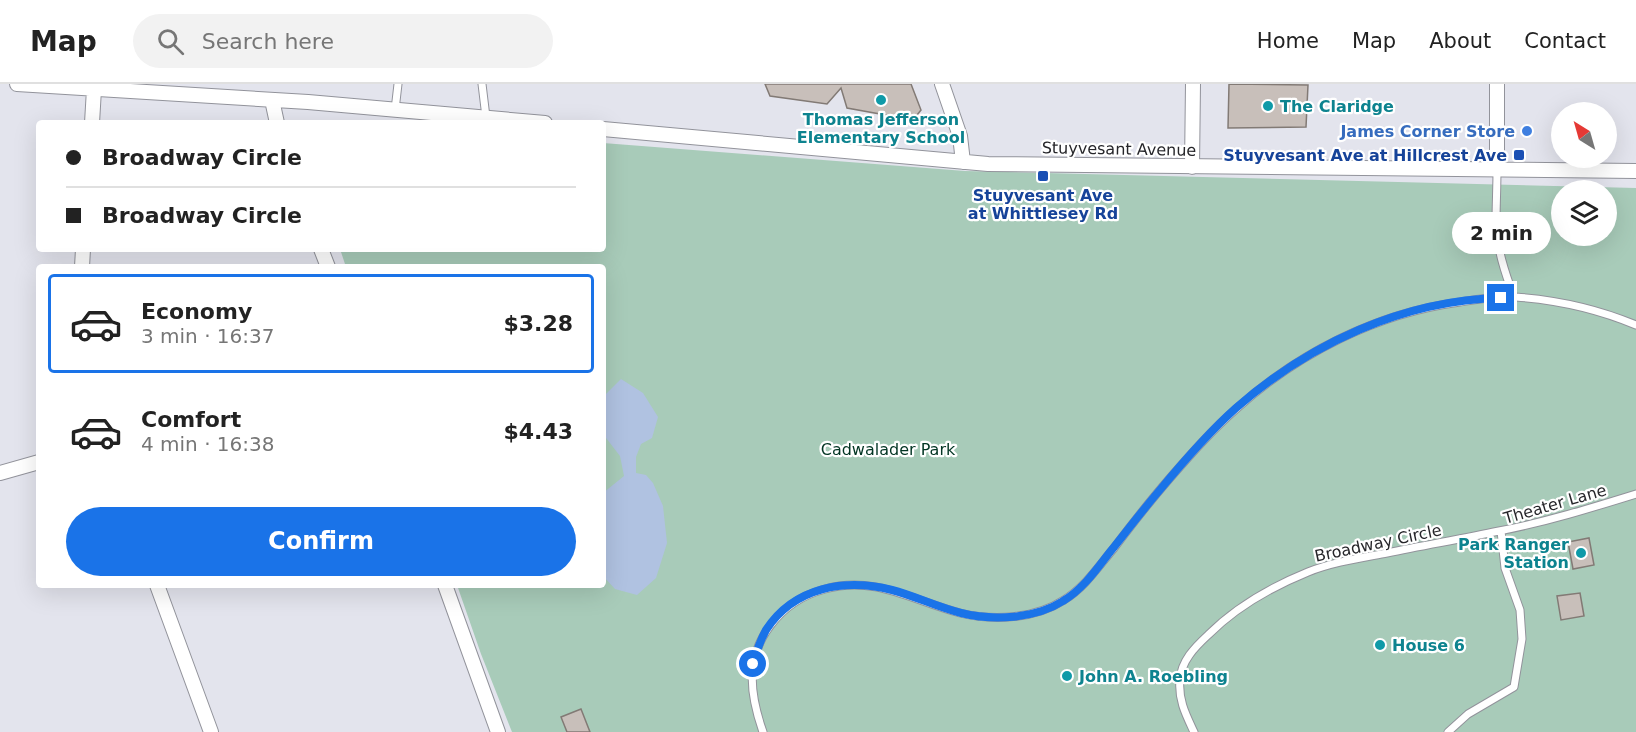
<!DOCTYPE html>
<html lang="en">
<head>
<meta charset="utf-8">
<style>
  body { margin:0; font-family:"DejaVu Sans",sans-serif; background:#f2f2f2; color:#222; height:100vh; display:flex; flex-direction:column; font-size:22px; white-space:nowrap }
  * { box-sizing:border-box; margin:0 }
  p { font-size:20px; color:#767676 }
  .icon { flex:none; width:33px; height:33px; fill:none; stroke:currentColor; stroke-width:2; stroke-linecap:round; stroke-linejoin:round }
  .map { position:relative; flex:1; overflow:hidden }
  .panel { position:absolute; left:36px; top:180px; width:570px; height:324px; display:flex; flex-direction:column; background:#fff; border-radius:6px; box-shadow:0 6px 24px #0002 }
  .panel>* { flex:none }
  .top-card { position:absolute; left:36px; top:36px; width:570px; height:132px; border-radius:6px; box-shadow:0 6px 24px #0002; display:grid; align-content:center; height:132px; padding:0 30px; background:#fff }
  .needle { width:39px; rotate:323deg }
  .fabs { position:absolute; left:1551px; top:18px; display:grid; gap:12px }
  .fabs a { display:grid; place-items:center; width:66px; height:66px; border-radius:50%; background:#fff; box-shadow:0 6px 24px #0002; font-size:30px }
  .end { position:absolute; width:27px; height:27px; margin:-14px; border:8px solid #1a73e8; background:#fff; box-shadow:0 0 0 3px #fff }
  .from { border-radius:50% }
  .bubble { position:absolute; height:42px; border-radius:21px; background:#fff; box-shadow:0 6px 24px #0002; font-size:20px; font-weight:800; line-height:42px; text-align:center }
  .top-card b { display:flex; align-items:center; gap:21px; height:57px; font-size:22px }
  .top-card b+b { border-top:2px solid #e0e0e0 }
  .top-card i { width:15px; height:15px; background:#222 }
  ul { padding:10px 0 0; list-style:none }
  li { display:flex; align-items:center; gap:18px; height:99px; margin:0 12px 9px; padding:0 18px; border:3px solid transparent; border-radius:6px }
  li div { flex:1 }
  li b { display:block; font-size:22px }
  li em { font-style:normal; font-weight:800 }
  li.on { border-color:#1a73e8 }
  li>.icon { width:54px; height:54px; stroke-width:1.5 }
  .primary-button { display:flex; gap:12px; margin-top:auto; padding:12px 30px }
  .primary-button a { flex:1; height:69px; border-radius:36px; background:#1a73e8; color:#fff; font-size:24px; font-weight:800; line-height:69px; text-align:center }
  header { display:flex; align-items:center; gap:36px; box-sizing:border-box; height:84px; padding:0 30px; background:#fff; border-bottom:2px solid #e0e0e0 }
  header strong { font-size:28px }
  nav { display:flex; gap:33px; margin-inline-start:auto; font-size:21px }
  .search { width:420px; height:54px; background:#f2f2f2; display:flex; align-items:center; gap:15px; box-sizing:border-box; padding:0 21px; border-radius:33px; color:#767676; font-size:22px }
  .map>svg:first-child { display:block }
  .green { fill:#a8cbb9; fill-rule:evenodd }
  .water { fill:#b0c2e1 }
  .building { fill:#c8bfba; stroke:#827a75; stroke-width:1.5 }
  .lines { fill:none; stroke-linecap:round; stroke-linejoin:round }
  .lane-casing { stroke:#92939b; stroke-width:9 }
  .street-casing { stroke:#92939b; stroke-width:16 }
  .lane { stroke:#fff; stroke-width:7 }
  .street { stroke:#fff; stroke-width:14 }
  .route { stroke:#1a73e8; stroke-width:8 }
  .culture-dot { fill:#0f9aa8; stroke:#fff; stroke-width:2 }
  .shop-dot { fill:#3f7fe0; stroke:#fff; stroke-width:2 }
  .transit-dot { fill:#1a4fb4; stroke:#fff; stroke-width:2 }
  .labels { text-anchor:middle; dominant-baseline:central; stroke-width:4.5; stroke-linejoin:round; paint-order:stroke }
  .culture-label { font-size:16px; font-weight:bold; fill:#0d838f; stroke:#fff; text-anchor:start }
  .shop-label { font-size:16px; font-weight:bold; fill:#366cbe; stroke:#fff; text-anchor:end }
  .street-label { font-size:16px; fill:#26262a; stroke:#fff }
  .transit-label { font-size:16px; font-weight:bold; fill:#164399; stroke:#fff; text-anchor:end }
  .park-label { font-size:16px; fill:#023523; stroke:#fff }
</style>
</head>
<body>
<header>
<strong>Map</strong>
<div class="search"><svg class="icon" aria-label="search" viewBox="0 0 24 24"><circle cx="10" cy="10" r="6"/><path d="M15 15l6 6"/></svg>Search here</div>
<nav><a>Home</a><a>Map</a><a>About</a><a>Contact</a></nav>
</header>
<div class="map">
<svg width="1636" height="648" viewBox="0 0 1636 648">
  <rect width="100%" height="100%" fill="#e3e4ed"/>
  <path class="green" d="M 603,59 L 965,87 L 1636,104 L 1636,648 L 512,648 L 481,570 L 457,501 L 603,501 L 603,183 L 346,183 L 340,165 L 603,165 ZM 1562,106 L 1606,106 L 1606,152 L 1562,152 Z"/>
  <path class="water" d="M 621,295 L 643,309 L 658,333 L 652,354 L 641,360 L 636,373 L 636,389 L 646,391 L 653,399 L 663,422 L 667,459 L 656,494 L 637,511 L 615,505 L 603,492 L 603,409 L 624,392 L 620,372 L 603,350 L 603,313 Z"/>
  <path class="building" d="M 765,0 L 911,0 L 921,26 L 913,36 L 847,24 L 841,4 L 827,20 L 770,12 Z
    M 1229,0 L 1308,1 L 1306,43 L 1228,44 Z
    M 1589,454 L 1594,481 L 1573,485 L 1568,458 Z
    M 1580,509 L 1584,532 L 1561,536 L 1557,512 Z
    M 581,625 L 590,648 L 567,648 L 561,633 Z"/>
  <g class="lines">
    <g class="lane-casing">
      <path id="lane" d="M 482,0 L 486,33
        M 395,26 L 398,0
        M 1497,86 C 1497,104 1496,121 1496,139 C 1497,165 1505,189 1514,213
        M 763,648 C 750,611 745,575 770,542 C 784,523 802,511 825,505 C 875,491 913,517 960,529 C 993,537 1035,535 1064,516 C 1085,503 1098,483 1114,464 C 1132,440 1150,417 1170,394 C 1191,370 1212,346 1236,325 C 1298,269 1377,229 1460,218 C 1479,215 1497,212 1516,213 C 1557,216 1598,225 1636,241
        M 1194,648 C 1186,631 1178,616 1180,596 C 1181,577 1195,563 1208,551 C 1236,523 1271,503 1308,488 C 1333,478 1361,474 1387,469 C 1425,461 1462,455 1499,447 C 1546,438 1591,424 1636,410
        M 1448,648 L 1468,630 L 1514,603 L 1522,555 L 1520,526 L 1505,484 L 1501,447"/>
    </g>
    <g class="street-casing">
      <path id="street" d="M 17,0 L 308,18 L 545,39
        M 942,0 L 960,52 L 963,78
        M 1497,0 L 1497,86
        M 272,16 L 277,39
        M 92,39 L 94,5
        M 603,45 L 988,80 L 1636,87
        M 1192,83 L 1193,0
        M 321,165 L 328,183
        M 82,183 L 83,165
        M 0,389 L 39,378
        M 157,501 L 211,648
        M 445,501 L 498,648"/>
    </g>
    <use href="#lane" class="lane"/>
    <use href="#street" class="street"/>
  </g>
  <g class="lines">
    <path class="route" d="M 753,580 C 756,569 760,557 766,546 C 794,503 845,494 892,506 C 915,512 937,523 961,529 C 993,537 1035,535 1063,517 C 1083,505 1096,486 1110,468 C 1126,448 1142,427 1159,407 C 1183,378 1208,349 1236,324 C 1309,260 1403,216 1501,214"/>
  </g>
  <g class="culture-dot">
    <circle cx="881" cy="16" r="6"/>
    <circle cx="1268" cy="22" r="6"/>
    <circle cx="1581" cy="469" r="6"/>
    <circle cx="1380" cy="561" r="6"/>
    <circle cx="1067" cy="592" r="6"/>
  </g>
  <circle class="shop-dot" cx="1527" cy="47" r="6"/>
  <g class="transit-dot">
    <rect x="1513" y="65" width="12" height="12" rx="3"/>
    <rect x="1037" y="86" width="12" height="12" rx="3"/>
  </g>
  <g class="labels">
    <g class="culture-label">
      <text x="1280" y="22">The Claridge</text>
      <text x="881" y="35" text-anchor="middle">Thomas Jefferson<tspan x="881" dy="18">Elementary School</tspan></text>
      <text x="1569" y="460" text-anchor="end">Park Ranger<tspan x="1569" dy="18">Station</tspan></text>
      <text x="1392" y="561">House 6</text>
      <text x="1079" y="592">John A. Roebling</text>
    </g>
    <g class="shop-label">
      <text x="1515" y="47">James Corner Store</text>
    </g>
    <g class="street-label">
      <text transform="translate(1119 65) rotate(1)">Stuyvesant Avenue</text>
      <text transform="translate(1555 420) rotate(-16)">Theater Lane</text>
      <text transform="translate(1378 459) rotate(-12)">Broadway Circle</text>
    </g>
    <g class="transit-label">
      <text x="1507" y="71">Stuyvesant Ave at Hillcrest Ave</text>
      <text x="1043" y="111" text-anchor="middle">Stuyvesant Ave<tspan x="1043" dy="18">at Whittlesey Rd</tspan></text>
    </g>
    <g class="park-label">
      <text x="888" y="365">Cadwalader Park</text>
    </g>
  </g>
</svg>
<div class="fabs">
<a><svg class="needle" viewBox="-14 -14 28 28"><path d="M0-13l5 13h-10z" fill="#e53935"/><path d="M0 13l5-13h-10z" fill="#767676"/></svg></a>
<a><svg class="icon" aria-label="layers" viewBox="0 0 24 24"><path d="M12 4l9 5-9 5-9-5zM3 14l9 5 9-5"/></svg></a>
</div>
<i class="end from" style="left:753px;top:580px"></i>
<i class="end" style="left:1501px;top:214px"></i>
<div class="bubble" style="left:1452px;top:128px;width:99px">2 min</div>
<div class="top-card">
<b><i class="from"></i>Broadway Circle</b>
<b><i></i>Broadway Circle</b>
</div>
<section class="panel">
<ul>
<li class="on"><svg class="icon" aria-label="car" viewBox="0 0 24 24"><path d="M5 17H2v-5l4-1 3-4h7l3 4 3 1v5h-3M9 17h6M6 11h13"/><circle cx="7" cy="17" r="2"/><circle cx="17" cy="17" r="2"/></svg><div><b>Economy</b><p>3 min · 16:37</p></div><em>$3.28</em></li>
<li><svg class="icon" aria-label="car" viewBox="0 0 24 24"><path d="M5 17H2v-5l4-1 3-4h7l3 4 3 1v5h-3M9 17h6M6 11h13"/><circle cx="7" cy="17" r="2"/><circle cx="17" cy="17" r="2"/></svg><div><b>Comfort</b><p>4 min · 16:38</p></div><em>$4.43</em></li>
</ul>
<div class="primary-button"><a>Confirm</a></div>
</section>
</div>
</body>
</html>
